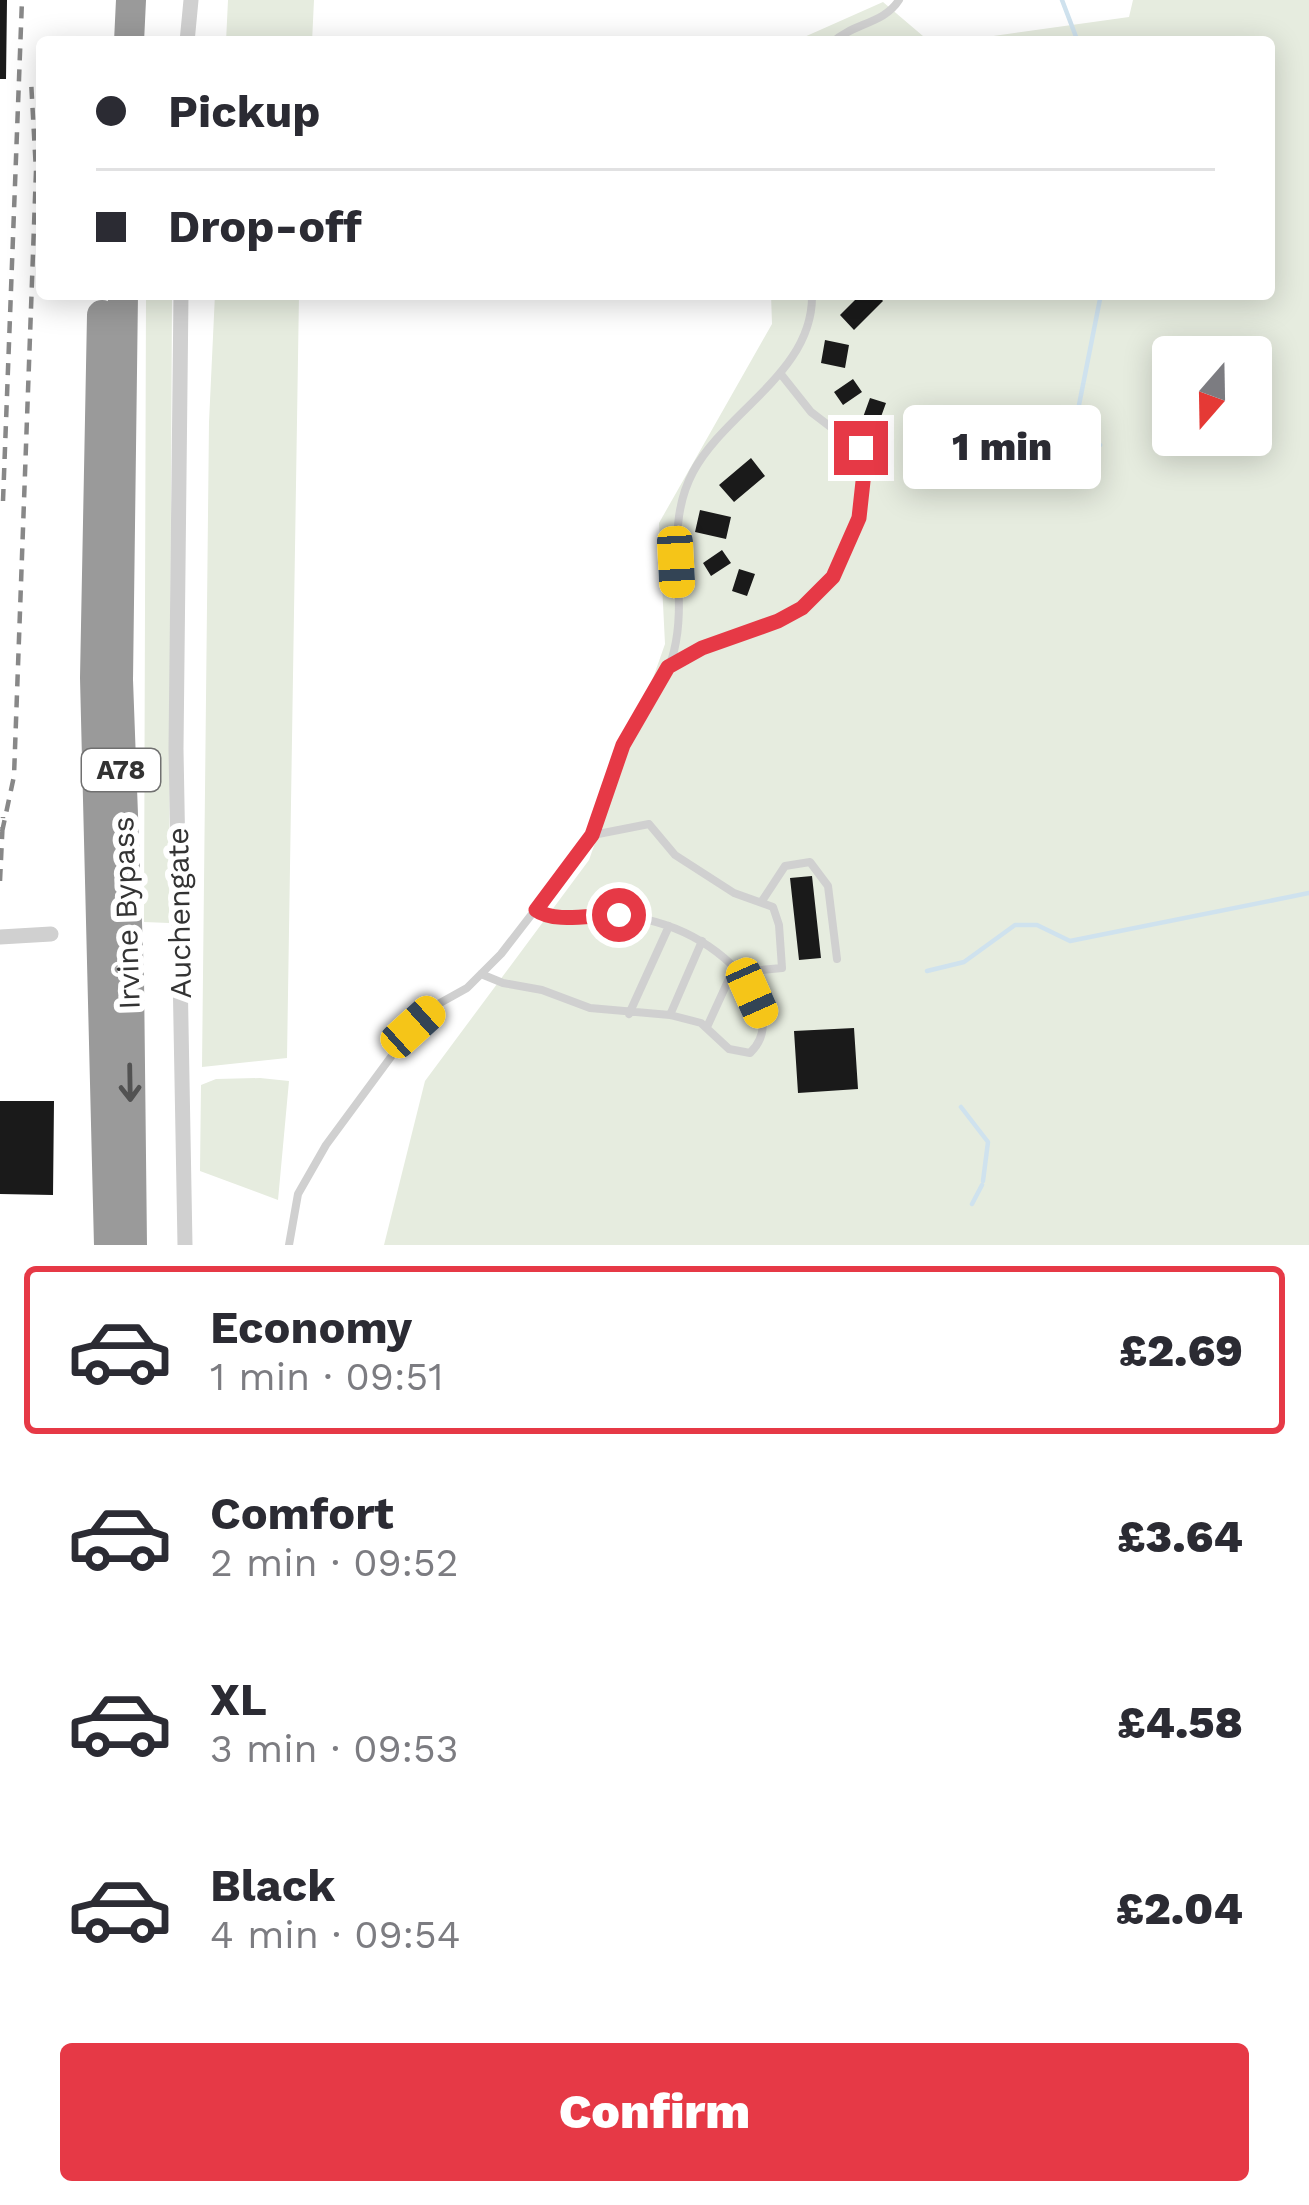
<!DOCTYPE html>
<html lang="en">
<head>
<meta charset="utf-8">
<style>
  body { margin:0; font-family:"Work Sans",sans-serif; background:#f2f2f3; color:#2b2b33; height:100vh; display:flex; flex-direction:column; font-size:45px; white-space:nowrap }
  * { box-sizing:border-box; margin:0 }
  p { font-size:39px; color:#7c7c81 }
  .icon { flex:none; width:66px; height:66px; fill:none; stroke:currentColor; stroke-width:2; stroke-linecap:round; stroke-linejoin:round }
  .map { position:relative; height:1245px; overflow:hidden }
  .side { display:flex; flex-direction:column; background:#fff; flex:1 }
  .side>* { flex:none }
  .guide { position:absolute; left:36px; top:36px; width:1239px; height:264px; border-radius:12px; box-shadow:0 6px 30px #0003; display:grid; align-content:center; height:264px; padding:0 60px; background:#fff }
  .needle { width:78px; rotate:200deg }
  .controls { position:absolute; left:1152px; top:336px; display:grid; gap:24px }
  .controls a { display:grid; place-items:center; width:120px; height:120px; border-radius:12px; background:#fff; box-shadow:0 6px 30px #0003; font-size:60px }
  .end { position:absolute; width:54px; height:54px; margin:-27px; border:15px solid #e63946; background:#fff; box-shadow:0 0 0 6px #fff }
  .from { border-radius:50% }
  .bubble { position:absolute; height:84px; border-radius:12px; background:#fff; box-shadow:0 6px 30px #0003; font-size:39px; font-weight:800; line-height:84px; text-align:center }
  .car { position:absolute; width:36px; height:72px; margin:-36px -18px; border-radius:15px; box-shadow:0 0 9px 3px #0007; background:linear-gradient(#f5c518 24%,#345 0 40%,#f5c518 0 76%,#345 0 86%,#f5c518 0) }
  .guide b { display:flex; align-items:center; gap:42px; height:114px; font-size:45px }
  .guide b+b { border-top:3px solid #e1e1e2 }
  .guide i { width:30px; height:30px; background:#2b2b33 }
  ul { padding:21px 0 0; list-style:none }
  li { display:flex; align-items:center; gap:36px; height:168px; margin:0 24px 18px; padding:0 36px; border:6px solid transparent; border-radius:12px }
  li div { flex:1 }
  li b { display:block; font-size:45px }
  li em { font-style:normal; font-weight:800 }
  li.current { border-color:#e63946 }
  li>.icon { width:108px; height:108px; stroke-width:1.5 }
  .cta { display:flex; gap:24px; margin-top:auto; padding:24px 60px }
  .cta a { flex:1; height:138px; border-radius:12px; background:#e63946; color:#fff; font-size:48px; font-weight:800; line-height:138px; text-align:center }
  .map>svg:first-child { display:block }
  .green { fill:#e6ecdf; fill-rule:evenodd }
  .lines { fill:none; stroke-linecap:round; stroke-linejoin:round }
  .stream { stroke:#cfe2ee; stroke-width:4.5 }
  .building { fill:#1a1a1a }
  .lane { stroke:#d0d0d0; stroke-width:8 }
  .street { stroke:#d0d0d0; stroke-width:15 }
  .highway { stroke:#9a9a9a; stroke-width:30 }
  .rail { stroke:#888; stroke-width:4.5; stroke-dasharray:12 9; stroke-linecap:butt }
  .oneway { stroke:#525252 }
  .route { stroke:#e63946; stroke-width:15 }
  .labels { text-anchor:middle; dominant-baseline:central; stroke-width:12; stroke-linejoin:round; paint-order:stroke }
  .shield { fill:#fff; stroke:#707070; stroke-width:3 }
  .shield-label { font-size:27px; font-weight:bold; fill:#333 }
  .street-label { font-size:30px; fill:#333; stroke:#fff }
</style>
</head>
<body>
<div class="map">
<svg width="1309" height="1245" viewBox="0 0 1309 1245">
  <rect width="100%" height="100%" fill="#fff"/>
  <path class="green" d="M 228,0 L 314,0 L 312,42 L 226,42 Z
    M 1133,0 L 1309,0 L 1309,1245 L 384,1245 L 425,1081 L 589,860 L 665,644 L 659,523 L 772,324 L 771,294 L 1269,294 L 1269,42 L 951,42 L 1129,17 ZM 1173,357 L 1251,357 L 1251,435 L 1173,435 Z
    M 883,2 L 930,42 L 793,42 Z
    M 146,294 L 172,294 L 169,923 L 144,922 Z
    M 215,294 L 299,294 L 287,1058 L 202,1067 L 209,422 Z
    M 260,1078 L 289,1081 L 278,1200 L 200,1171 L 201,1085 L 216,1079 Z"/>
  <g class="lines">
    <path class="stream" d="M 1062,0 L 1078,42
      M 1100,445 L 1082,430 L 1077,415 L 1101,294
      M 927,971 L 964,962 L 1015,925 L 1037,925 L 1070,941 L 1309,893
      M 961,1107 L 988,1142 L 983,1181
      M 972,1204 L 982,1185"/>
  </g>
  <path class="building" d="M 0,0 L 7,0 L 6,79 L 0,79 Z
    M 861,294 L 877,294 L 883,301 L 854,330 L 840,315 Z
    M 825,340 L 849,345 L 845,368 L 821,363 Z
    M 853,379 L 862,392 L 843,405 L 834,392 Z
    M 870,398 L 886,403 L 878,425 L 862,420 Z
    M 751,458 L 765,476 L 734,502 L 719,485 Z
    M 700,510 L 731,517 L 726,539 L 695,532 Z
    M 722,550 L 731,563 L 711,576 L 703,563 Z
    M 739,569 L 755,574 L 747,596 L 732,591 Z
    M 812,876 L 821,958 L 799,960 L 790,878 Z
    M 854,1028 L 858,1089 L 798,1093 L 794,1031 Z
    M 0,1101 L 54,1101 L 53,1195 L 0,1194 Z"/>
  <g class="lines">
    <path class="lane" d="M 833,42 C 853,23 884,24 899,0
      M 669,667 C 705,646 744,637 781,620 C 848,588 858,519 866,454 L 811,412 L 780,373
      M 593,834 C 605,803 612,769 627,739 C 641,710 667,682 674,651 C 689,590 662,530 693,472 C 726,410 814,372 812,294
      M 762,901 L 785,866 L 810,862 L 828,886 L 837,959
      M 481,974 L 503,983 L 542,990 L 590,1008 L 670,1015 L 701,1023 L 729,1049 L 750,1053 C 777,1027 755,998 739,972
      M 629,1014 L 669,926
      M 670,1015 L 702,941
      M 707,1027 L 734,968
      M 289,1245 L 298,1194 L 326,1145 L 413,1027 L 440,1003 L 467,988 L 501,954 L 593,835 L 649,824 L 675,855 L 734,893 L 773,907 L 779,925 L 782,968 L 739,972 C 700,931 650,914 594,914 C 578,914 562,919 546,917 L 536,910"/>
    <path class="street" d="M 187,42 L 191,0
      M 181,294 L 176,749 L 185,1245
      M 0,937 L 51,934"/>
    <path class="highway" d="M 129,42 L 131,0
      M 123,294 L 118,680 L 129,977 L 132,1245
      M 102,315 L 95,678 L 109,1245"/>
    <path class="rail" d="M 3,501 L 22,0
      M 2,832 L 14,776 L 36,171 L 31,80
      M 0,881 L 3,817"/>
  </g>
  <defs><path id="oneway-shaft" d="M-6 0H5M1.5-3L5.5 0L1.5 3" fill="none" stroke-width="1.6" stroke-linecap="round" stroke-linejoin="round" transform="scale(3)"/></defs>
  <use class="oneway" href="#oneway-shaft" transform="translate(130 1083) rotate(89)"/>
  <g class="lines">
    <path class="route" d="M 619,915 C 594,914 555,924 536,910 L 592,835 L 623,745 L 668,667 L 702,648 L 778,621 L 802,608 L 833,577 L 859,518 L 866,454 L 861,448"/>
  </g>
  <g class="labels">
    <rect class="shield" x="82" y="749" width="78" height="42" rx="9"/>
    <g class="shield-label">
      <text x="121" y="770">A78</text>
    </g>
    <g class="street-label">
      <text transform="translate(126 913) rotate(-92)">Irvine Bypass</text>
      <text transform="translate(179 913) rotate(-91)">Auchengate</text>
    </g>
  </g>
</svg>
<div class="controls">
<a><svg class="needle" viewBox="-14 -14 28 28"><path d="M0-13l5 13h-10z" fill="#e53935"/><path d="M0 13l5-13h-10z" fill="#7c7c81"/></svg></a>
</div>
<i class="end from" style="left:619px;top:915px"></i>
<i class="end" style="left:861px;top:448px"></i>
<div class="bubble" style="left:903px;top:405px;width:198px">1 min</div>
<i class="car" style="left:676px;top:562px;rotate:177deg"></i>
<i class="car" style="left:752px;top:993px;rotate:156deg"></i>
<i class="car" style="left:413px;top:1027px;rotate:48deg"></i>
<div class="guide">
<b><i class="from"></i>Pickup</b>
<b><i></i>Drop-off</b>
</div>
</div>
<section class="side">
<ul>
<li class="current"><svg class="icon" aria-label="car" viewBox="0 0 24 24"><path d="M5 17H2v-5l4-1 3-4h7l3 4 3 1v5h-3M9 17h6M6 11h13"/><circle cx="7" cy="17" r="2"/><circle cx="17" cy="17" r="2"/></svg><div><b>Economy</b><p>1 min · 09:51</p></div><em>£2.69</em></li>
<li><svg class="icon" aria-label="car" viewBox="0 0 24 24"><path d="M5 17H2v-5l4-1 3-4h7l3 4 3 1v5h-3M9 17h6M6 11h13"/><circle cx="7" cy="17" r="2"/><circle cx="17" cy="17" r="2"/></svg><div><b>Comfort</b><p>2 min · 09:52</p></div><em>£3.64</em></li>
<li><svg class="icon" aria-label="car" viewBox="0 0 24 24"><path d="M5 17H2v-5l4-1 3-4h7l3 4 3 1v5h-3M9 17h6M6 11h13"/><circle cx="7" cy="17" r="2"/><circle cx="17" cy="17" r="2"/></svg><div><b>XL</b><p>3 min · 09:53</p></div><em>£4.58</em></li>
<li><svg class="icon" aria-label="car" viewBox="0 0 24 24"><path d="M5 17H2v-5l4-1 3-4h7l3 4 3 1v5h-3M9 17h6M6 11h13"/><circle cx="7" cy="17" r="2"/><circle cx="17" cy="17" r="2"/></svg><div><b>Black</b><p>4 min · 09:54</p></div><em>£2.04</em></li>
</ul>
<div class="cta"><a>Confirm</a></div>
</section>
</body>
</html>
